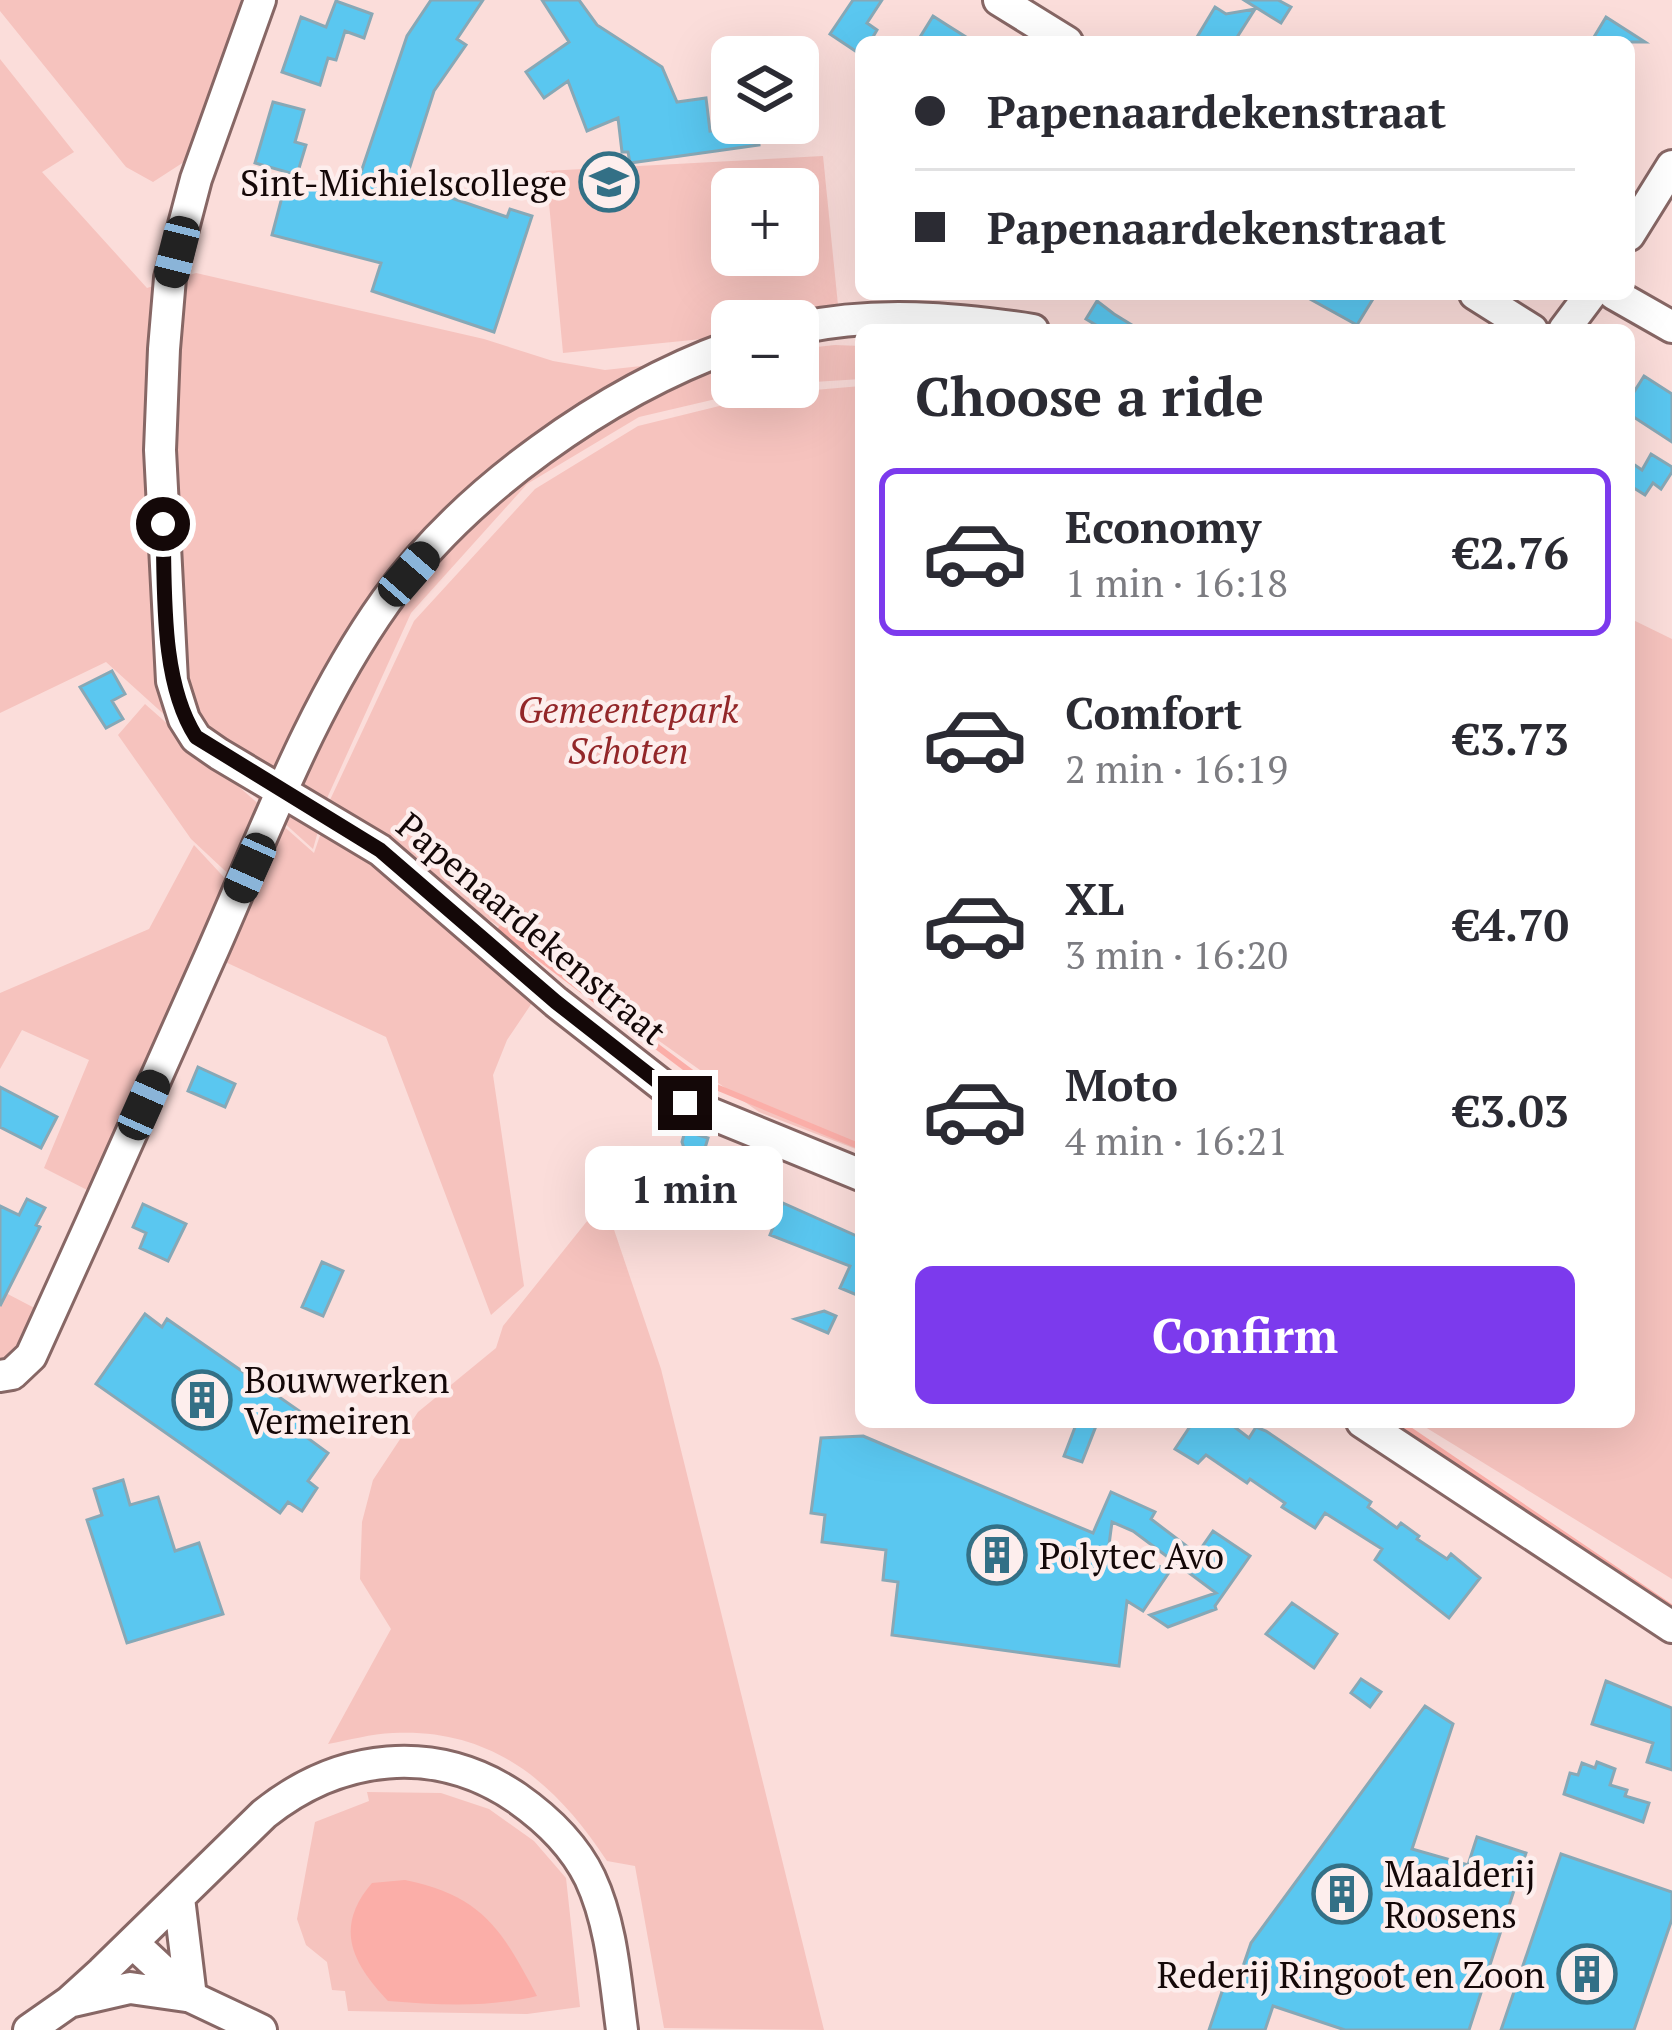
<!DOCTYPE html>
<html lang="en">
<head>
<meta charset="utf-8">
<style>
  body { margin:0; font-family:"PT Serif",serif; background:#f2f2f3; color:#2b2b33; height:100vh; display:flex; flex-direction:column; font-size:45px; white-space:nowrap }
  * { box-sizing:border-box; margin:0 }
  p { font-size:39px; color:#7c7c81 }
  .icon { flex:none; width:66px; height:66px; fill:none; stroke:currentColor; stroke-width:2; stroke-linecap:round; stroke-linejoin:round }
  .map { position:relative; flex:1; overflow:hidden }
  .drawer { position:absolute; left:855px; top:324px; width:780px; height:1104px; display:flex; flex-direction:column; background:#fff; border-radius:18px; box-shadow:0 12px 48px #0002 }
  .drawer>* { flex:none }
  .banner { position:absolute; left:855px; top:36px; width:780px; height:264px; border-radius:18px; box-shadow:0 12px 48px #0002; display:grid; align-content:center; height:264px; padding:0 60px; background:#fff }
  .buttons { position:absolute; left:711px; top:36px; display:grid; gap:24px }
  .buttons a { display:grid; place-items:center; width:108px; height:108px; border-radius:18px; background:#fff; box-shadow:0 12px 48px #0002; font-size:60px }
  .end { position:absolute; width:54px; height:54px; margin:-27px; border:15px solid #140808; background:#fff; box-shadow:0 0 0 6px #fff }
  .from { border-radius:50% }
  .bubble { position:absolute; height:84px; border-radius:18px; background:#fff; box-shadow:0 12px 48px #0002; font-size:39px; font-weight:600; line-height:84px; text-align:center }
  .car { position:absolute; width:36px; height:72px; margin:-36px -18px; border-radius:15px; box-shadow:0 0 9px 3px #0007; background:linear-gradient(#222 24%,#8ab4d8 0 40%,#222 0 76%,#8ab4d8 0 86%,#222 0) }
  .banner b { display:flex; align-items:center; gap:42px; height:114px; font-size:45px }
  .banner b+b { border-top:3px solid #e1e1e2 }
  .banner i { width:30px; height:30px; background:#2b2b33 }
  ul { padding:0; list-style:none }
  li { display:flex; align-items:center; gap:36px; height:168px; margin:0 24px 18px; padding:0 36px; border:6px solid transparent; border-radius:18px }
  li div { flex:1 }
  li b { display:block; font-size:45px }
  li em { font-style:normal; font-weight:600 }
  li.on { border-color:#7c3aed }
  li>.icon { width:108px; height:108px; stroke-width:1.5 }
  h2 { padding:0 60px; font-size:54px; line-height:144px }
  .cta { display:flex; gap:24px; margin-top:auto; padding:24px 60px }
  .cta a { flex:1; height:138px; border-radius:18px; background:#7c3aed; color:#fff; font-size:48px; font-weight:600; line-height:138px; text-align:center }
  .map>svg:first-child { display:block }
  .green { fill:#f6c3be; fill-rule:evenodd }
  .water { fill:#fbaea8 }
  .lines { fill:none; stroke-linecap:round; stroke-linejoin:round }
  .stream { stroke:#fbaea8; stroke-width:6 }
  .building { fill:#5ac7f0; stroke:#87a8b6; stroke-width:3 }
  .minor-casing { stroke:#876765; stroke-width:36 }
  .minor { stroke:#fff; stroke-width:30 }
  .route { stroke:#140808; stroke-width:15 }
  .labels { text-anchor:middle; dominant-baseline:central; stroke-width:9; stroke-linejoin:round; paint-order:stroke }
  .poi-label { font-size:36px; fill:#140808; stroke:#fdeeed; text-anchor:start }
  .park-label { font-size:36px; font-style:italic; fill:#932729; stroke:#fdeeed }
  .street-label { font-size:36px; fill:#140808; stroke:#fdeeed }
</style>
</head>
<body>
<div class="map">
<svg width="1672" height="2030" viewBox="0 0 1672 2030">
  <rect width="100%" height="100%" fill="#fbddda"/>
  <path class="green" d="M 0,0 L 241,0 L 187,160 L 153,182 L 126,167 L 0,11 Z
    M 0,59 L 74,152 L 42,172 L 147,288 L 196,273 L 484,339 L 553,361 L 605,370 L 732,356 L 732,387 L 767,387 L 639,417 L 527,484 L 411,613 L 328,796 L 313,849 L 106,662 L 0,713 Z
    M 823,156 L 840,325 L 732,321 L 732,336 L 563,353 L 546,171 ZM 732,189 L 798,189 L 798,255 L 732,255 Z
    M 835,345 L 861,346 L 861,379 L 798,383 L 798,349 Z
    M 861,386 L 861,1151 L 759,1112 L 461,900 L 330,800 L 414,621 L 535,489 L 638,426 L 768,394 Z
    M 1629,618 L 1672,639 L 1672,1579 L 1417,1422 L 1629,1422 Z
    M 145,704 L 314,853 L 325,821 L 536,997 L 507,1040 L 493,1075 L 524,1286 L 491,1315 L 386,1037 L 221,960 L 252,896 L 191,839 L 118,735 Z
    M 194,845 L 246,901 L 97,1195 L 44,1168 L 89,1060 L 22,1030 L 0,1069 L 0,993 L 149,929 Z
    M 604,1200 L 661,1369 L 824,2030 L 664,2028 L 635,1866 L 607,1861 C 555,1782 492,1728 393,1733 C 371,1734 349,1740 328,1744 L 391,1629 L 360,1579 L 362,1522 L 373,1480 L 418,1412 L 496,1348 L 503,1326 Z
    M 0,1290 L 46,1314 L 0,1371 Z
    M 367,1792 L 441,1793 L 489,1809 L 534,1841 L 566,1878 L 580,2007 L 527,2014 L 348,2011 L 345,1991 L 332,1990 L 327,1962 L 306,1945 L 297,1919 L 315,1822 L 369,1801 Z"/>
  <path class="water" d="M 405,1880 C 483,1896 502,1930 537,1996 C 487,2008 438,2005 388,2001 C 353,1964 333,1928 372,1883 Z"/>
  <g class="lines">
    <path class="stream" d="M 501,929 L 704,1082 L 861,1147
      M 1398,1422 L 1672,1608"/>
  </g>
  <path class="building" d="M 431,0 L 483,0 L 457,39 L 466,45 L 434,91 L 405,182 L 507,217 L 510,209 L 532,216 L 494,332 L 372,291 L 381,263 L 272,235 L 287,178 L 354,193 L 407,36 Z
    M 542,0 L 579,0 L 597,25 L 662,67 L 677,102 L 706,98 L 710,131 L 757,125 L 759,145 L 630,163 L 628,152 L 622,152 L 618,118 L 587,131 L 568,81 L 544,98 L 526,72 L 569,42 Z
    M 853,0 L 882,0 L 867,23 L 877,30 L 870,42 L 861,42 L 860,54 L 830,34 Z
    M 1244,0 L 1278,0 L 1291,7 L 1281,23 Z
    M 336,1 L 372,14 L 364,38 L 345,31 L 336,60 L 328,58 L 320,85 L 282,72 L 301,17 L 326,27 Z
    M 1215,7 L 1226,14 L 1255,9 L 1234,42 L 1194,42 Z
    M 933,16 L 947,25 L 974,42 L 917,42 Z
    M 1606,17 L 1645,42 L 1591,42 Z
    M 273,102 L 304,110 L 295,142 L 306,145 L 297,175 L 255,163 Z
    M 1301,294 L 1376,294 L 1357,325 Z
    M 1097,301 L 1114,314 L 1140,330 L 1104,330 L 1086,319 Z
    M 1644,376 L 1672,394 L 1672,442 L 1629,414 L 1629,400 Z
    M 1651,454 L 1672,467 L 1672,472 L 1661,489 L 1653,483 L 1645,495 L 1629,485 L 1629,461 L 1642,470 Z
    M 112,671 L 125,694 L 112,701 L 123,719 L 106,728 L 80,687 Z
    M 198,1067 L 235,1084 L 225,1107 L 188,1091 Z
    M 0,1087 L 57,1117 L 41,1148 L 0,1127 Z
    M 685,1131 L 708,1138 L 695,1182 L 682,1142 Z
    M 27,1199 L 45,1208 L 36,1225 L 40,1227 L 0,1306 L 0,1206 L 19,1215 Z
    M 783,1203 L 861,1238 L 861,1285 L 857,1295 L 840,1288 L 850,1266 L 770,1235 Z
    M 143,1204 L 186,1224 L 168,1261 L 140,1248 L 146,1233 L 133,1227 Z
    M 322,1262 L 343,1271 L 323,1316 L 302,1307 Z
    M 824,1311 L 836,1316 L 828,1333 L 795,1319 Z
    M 145,1314 L 162,1327 L 167,1319 L 308,1417 L 298,1431 L 328,1453 L 308,1481 L 317,1488 L 302,1511 L 288,1502 L 280,1513 L 96,1384 Z
    M 1077,1422 L 1096,1426 L 1082,1462 L 1064,1456 Z
    M 1193,1422 L 1228,1422 L 1249,1438 L 1256,1427 L 1266,1431 L 1371,1502 L 1368,1507 L 1397,1528 L 1401,1523 L 1419,1536 L 1417,1539 L 1447,1559 L 1451,1554 L 1480,1578 L 1449,1618 L 1375,1560 L 1382,1549 L 1325,1513 L 1315,1528 L 1282,1507 L 1285,1503 L 1250,1479 L 1247,1483 L 1206,1455 L 1198,1463 L 1175,1449 Z
    M 863,1436 L 1093,1533 L 1111,1492 L 1155,1512 L 1151,1519 L 1197,1554 L 1213,1531 L 1250,1556 L 1215,1606 L 1216,1609 L 1168,1627 L 1150,1615 L 1216,1593 L 1133,1531 L 1112,1522 L 1107,1560 L 1172,1568 L 1143,1611 L 1127,1601 L 1119,1666 L 892,1635 L 898,1582 L 883,1580 L 886,1550 L 822,1542 L 825,1515 L 811,1513 L 821,1438 Z
    M 123,1480 L 130,1505 L 158,1497 L 175,1551 L 199,1543 L 223,1614 L 127,1643 L 87,1520 L 102,1515 L 94,1489 Z
    M 1292,1603 L 1337,1634 L 1314,1668 L 1266,1634 Z
    M 1361,1679 L 1381,1692 L 1370,1707 L 1351,1693 Z
    M 1606,1681 L 1672,1708 L 1672,1770 L 1647,1762 L 1653,1743 L 1592,1724 Z
    M 1425,1706 L 1453,1724 L 1412,1849 L 1468,1865 L 1477,1837 L 1526,1853 L 1469,2030 L 1345,2030 L 1273,2006 L 1265,2030 L 1209,2030 L 1228,1974 L 1239,1978 L 1251,1943 Z
    M 1597,1762 L 1615,1769 L 1610,1785 L 1627,1790 L 1625,1796 L 1649,1803 L 1643,1822 L 1564,1794 L 1570,1773 L 1578,1775 L 1582,1763 L 1595,1768 Z
    M 1561,1854 L 1672,1892 L 1672,1919 L 1634,2030 L 1501,2030 Z"/>
  <g class="lines">
    <g class="minor-casing">
      <path id="minor" d="M 260,0 L 196,179 L 170,278 L 164,349 L 160,450 L 172,681 L 184,719 L 196,738 L 219,754 L 380,850 L 556,1002 L 685,1103 L 861,1175
        M 999,0 L 1067,42
        M 1629,235 L 1672,166
        M 1475,294 L 1532,330
        M 1614,294 L 1672,327
        M 798,328 C 876,311 955,318 1033,330
        M 1564,330 L 1591,294
        M 0,1376 L 12,1374 L 31,1356 C 91,1224 151,1091 209,959 C 263,838 309,709 386,601 C 465,491 605,392 732,346
        M 1362,1422 L 1672,1627
        M 179,1898 L 191,1997
        M 133,1943 L 191,1997 L 261,2030
        M 69,2002 L 130,1988 L 186,1996
        M 29,2030 L 69,2002 L 102,1972 L 264,1814 C 339,1754 435,1742 517,1798 C 547,1819 574,1845 590,1878 C 612,1925 615,1979 622,2030"/>
    </g>
    <use href="#minor" class="minor"/>
  </g>
  <g class="lines">
    <path class="route" d="M 163,524 C 165,590 160,681 196,737 L 380,850 L 556,1002 L 685,1103"/>
  </g>
  <defs>
    <g id="school-ring" transform="scale(3)"><circle r="9.5" fill="#fdeeed" stroke="#337086" stroke-width="1.5"/><path d="M0-5L7-2L0 1L-7-2ZM-4 1L0 2.5L4 1V4Q0 6-4 4Z" fill="#337086"/></g>
    <g id="building-ring" transform="scale(3)"><circle r="9.5" fill="#fdeeed" stroke="#337086" stroke-width="1.5"/><path d="M-4-6H4V6H1V3H-1V6H-4ZM-2.5-4.3h1.7v1.8h-1.7ZM.8-4.3h1.7v1.8H.8ZM-2.5-1h1.7V.8h-1.7ZM.8-1h1.7V.8H.8Z" fill="#337086"/></g>
  </defs>
  <g fill-rule="evenodd">
    <use href="#school-ring" x="609" y="182"/>
    <use href="#building-ring" x="202" y="1400"/>
    <use href="#building-ring" x="997" y="1555"/>
    <use href="#building-ring" x="1342" y="1894"/>
    <use href="#building-ring" x="1587" y="1974"/>
  </g>
  <g class="labels">
    <g class="poi-label">
      <text x="567" y="182" text-anchor="end">Sint-Michielscollege</text>
      <text x="244" y="1379">Bouwwerken<tspan x="244" dy="41">Vermeiren</tspan></text>
      <text x="1039" y="1555">Polytec Avo</text>
      <text x="1384" y="1873">Maalderij<tspan x="1384" dy="41">Roosens</tspan></text>
      <text x="1545" y="1974" text-anchor="end">Rederij Ringoot en Zoon</text>
    </g>
    <g class="park-label">
      <text x="628" y="709">Gemeentepark<tspan x="628" dy="41">Schoten</tspan></text>
    </g>
    <g class="street-label">
      <text transform="translate(532 928) rotate(40)">Papenaardekenstraat</text>
    </g>
  </g>
</svg>
<div class="buttons">
<a><svg class="icon" aria-label="layers" viewBox="0 0 24 24"><path d="M12 4l9 5-9 5-9-5zM3 14l9 5 9-5"/></svg></a>
<a>+</a>
<a>−</a>
</div>
<i class="end from" style="left:163px;top:524px"></i>
<i class="end" style="left:685px;top:1103px"></i>
<div class="bubble" style="left:585px;top:1146px;width:198px">1 min</div>
<i class="car" style="left:177px;top:252px;rotate:194deg"></i>
<i class="car" style="left:409px;top:574px;rotate:41deg"></i>
<i class="car" style="left:250px;top:868px;rotate:204deg"></i>
<i class="car" style="left:144px;top:1105px;rotate:24deg"></i>
<div class="banner">
<b><i class="from"></i>Papenaardekenstraat</b>
<b><i></i>Papenaardekenstraat</b>
</div>
<section class="drawer">
<h2>Choose a ride</h2>
<ul>
<li class="on"><svg class="icon" aria-label="car" viewBox="0 0 24 24"><path d="M5 17H2v-5l4-1 3-4h7l3 4 3 1v5h-3M9 17h6M6 11h13"/><circle cx="7" cy="17" r="2"/><circle cx="17" cy="17" r="2"/></svg><div><b>Economy</b><p>1 min · 16:18</p></div><em>€2.76</em></li>
<li><svg class="icon" aria-label="car" viewBox="0 0 24 24"><path d="M5 17H2v-5l4-1 3-4h7l3 4 3 1v5h-3M9 17h6M6 11h13"/><circle cx="7" cy="17" r="2"/><circle cx="17" cy="17" r="2"/></svg><div><b>Comfort</b><p>2 min · 16:19</p></div><em>€3.73</em></li>
<li><svg class="icon" aria-label="car" viewBox="0 0 24 24"><path d="M5 17H2v-5l4-1 3-4h7l3 4 3 1v5h-3M9 17h6M6 11h13"/><circle cx="7" cy="17" r="2"/><circle cx="17" cy="17" r="2"/></svg><div><b>XL</b><p>3 min · 16:20</p></div><em>€4.70</em></li>
<li><svg class="icon" aria-label="car" viewBox="0 0 24 24"><path d="M5 17H2v-5l4-1 3-4h7l3 4 3 1v5h-3M9 17h6M6 11h13"/><circle cx="7" cy="17" r="2"/><circle cx="17" cy="17" r="2"/></svg><div><b>Moto</b><p>4 min · 16:21</p></div><em>€3.03</em></li>
</ul>
<div class="cta"><a>Confirm</a></div>
</section>
</div>
</body>
</html>
